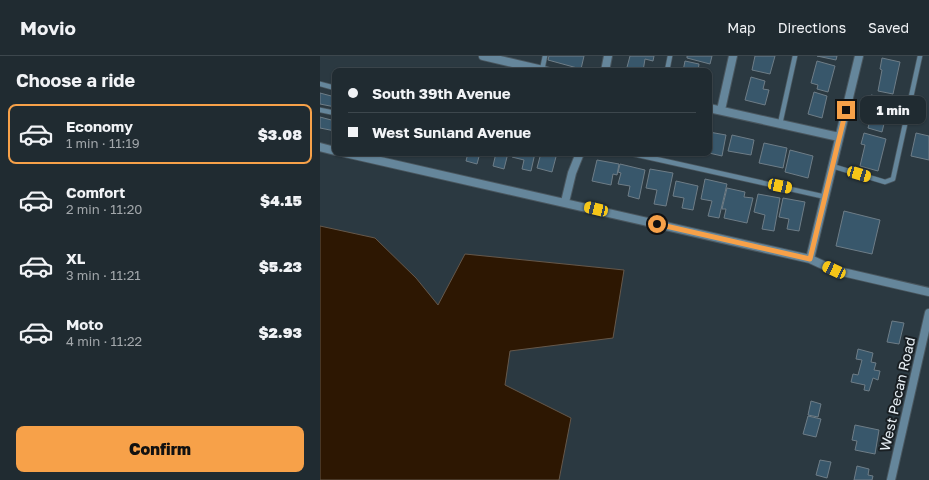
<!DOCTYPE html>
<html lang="en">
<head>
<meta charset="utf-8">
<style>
  body { margin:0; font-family:"Golos Text",sans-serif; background:#2d373d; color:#f1f3f6; height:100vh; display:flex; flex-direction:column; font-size:15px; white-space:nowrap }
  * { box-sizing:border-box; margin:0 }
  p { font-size:13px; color:#a2a7ab }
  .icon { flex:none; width:22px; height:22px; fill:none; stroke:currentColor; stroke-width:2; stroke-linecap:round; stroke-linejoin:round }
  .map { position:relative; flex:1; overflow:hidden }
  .sheet { display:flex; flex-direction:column; background:#202b31; width:320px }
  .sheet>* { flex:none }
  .guide { position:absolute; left:12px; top:12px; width:380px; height:88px; border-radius:8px; box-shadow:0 1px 3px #0004,0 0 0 1px #3d474d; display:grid; align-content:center; height:88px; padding:0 16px; background:#202b31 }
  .end { position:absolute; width:18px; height:18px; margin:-9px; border:5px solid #f7a149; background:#111; box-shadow:0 0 0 2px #111 }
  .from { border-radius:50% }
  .bubble { position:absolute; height:28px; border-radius:8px; background:#202b31; box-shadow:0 1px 3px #0004,0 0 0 1px #3d474d; font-size:13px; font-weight:800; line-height:28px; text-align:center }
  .car { position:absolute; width:12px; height:24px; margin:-12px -6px; border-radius:5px; box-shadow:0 0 3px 1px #0007; background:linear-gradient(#f5c518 24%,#345 0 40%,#f5c518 0 76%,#345 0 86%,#f5c518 0) }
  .guide b { display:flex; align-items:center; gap:14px; height:38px; font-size:15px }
  .guide b+b { border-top:1px solid #3d474d }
  .guide i { width:10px; height:10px; background:#f1f3f6 }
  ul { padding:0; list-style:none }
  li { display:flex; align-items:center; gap:12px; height:60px; margin:0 8px 6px; padding:0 8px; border:2px solid transparent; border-radius:8px }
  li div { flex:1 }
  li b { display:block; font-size:15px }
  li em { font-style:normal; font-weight:800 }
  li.selected { border-color:#f7a149 }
  li>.icon { width:36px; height:36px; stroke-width:1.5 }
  h2 { padding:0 16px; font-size:18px; line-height:48px }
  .primary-button { display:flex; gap:8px; margin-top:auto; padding:8px 16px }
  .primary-button a { flex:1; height:46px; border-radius:8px; background:#f7a149; color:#111; font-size:16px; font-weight:800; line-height:46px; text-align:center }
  header { display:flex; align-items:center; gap:24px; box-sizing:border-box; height:56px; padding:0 20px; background:#202b31; border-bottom:1px solid #3d474d }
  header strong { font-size:19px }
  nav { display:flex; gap:22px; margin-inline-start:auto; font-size:14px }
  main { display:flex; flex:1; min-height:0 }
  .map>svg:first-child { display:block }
  .water { fill:#2d1702; stroke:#65584b }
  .building { fill:#38576b; stroke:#6e7d87 }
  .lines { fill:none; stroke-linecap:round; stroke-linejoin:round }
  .service-casing { stroke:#49565e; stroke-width:6 }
  .minor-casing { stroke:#49565e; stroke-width:10 }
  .service { stroke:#65869b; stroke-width:4.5 }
  .minor { stroke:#65869b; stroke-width:8 }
  .route { stroke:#f7a149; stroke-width:5 }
  .labels { text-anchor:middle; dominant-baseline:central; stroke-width:4; stroke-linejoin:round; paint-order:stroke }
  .street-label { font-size:14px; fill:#e7eff5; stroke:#191f23 }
</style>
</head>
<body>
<header>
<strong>Movio</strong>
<nav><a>Map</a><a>Directions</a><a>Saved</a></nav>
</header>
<main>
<section class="sheet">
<h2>Choose a ride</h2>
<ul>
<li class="selected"><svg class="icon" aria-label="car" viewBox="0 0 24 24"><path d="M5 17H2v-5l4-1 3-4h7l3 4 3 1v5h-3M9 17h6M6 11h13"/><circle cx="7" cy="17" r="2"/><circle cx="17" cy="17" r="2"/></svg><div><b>Economy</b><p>1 min · 11:19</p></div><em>$3.08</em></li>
<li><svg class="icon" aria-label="car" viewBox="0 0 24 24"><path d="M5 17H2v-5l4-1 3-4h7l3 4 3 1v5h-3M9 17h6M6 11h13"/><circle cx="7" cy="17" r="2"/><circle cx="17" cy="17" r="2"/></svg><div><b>Comfort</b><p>2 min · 11:20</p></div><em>$4.15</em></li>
<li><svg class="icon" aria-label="car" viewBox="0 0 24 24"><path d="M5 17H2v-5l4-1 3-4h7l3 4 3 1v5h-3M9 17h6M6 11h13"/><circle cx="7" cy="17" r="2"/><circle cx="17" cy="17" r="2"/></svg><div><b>XL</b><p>3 min · 11:21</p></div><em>$5.23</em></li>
<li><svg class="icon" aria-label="car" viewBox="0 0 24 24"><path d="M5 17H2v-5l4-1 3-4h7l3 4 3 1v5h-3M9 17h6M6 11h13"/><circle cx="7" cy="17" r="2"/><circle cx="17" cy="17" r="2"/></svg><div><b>Moto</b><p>4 min · 11:22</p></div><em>$2.93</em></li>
</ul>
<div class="primary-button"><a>Confirm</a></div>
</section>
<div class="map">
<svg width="609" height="424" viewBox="0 0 609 424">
  <rect width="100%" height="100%" fill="#2b3941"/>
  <path class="water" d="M 0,170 L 55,182 L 96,222 L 118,249 L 145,198 L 304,214 L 293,282 L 190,295 L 185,329 L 251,362 L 239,424 L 0,424 Z"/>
  <path class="building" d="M 229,0 L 264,0 L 261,13 L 228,4 Z
    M 310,0 L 334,0 L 333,5 L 325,3 L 323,15 L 306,15 Z
    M 367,0 L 392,0 L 390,8 L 367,2 Z
    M 435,0 L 455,0 L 450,18 L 432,14 Z
    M 497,0 L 517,0 L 516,4 Z
    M 562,2 L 580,6 L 573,38 L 558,35 L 562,14 L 560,13 Z
    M 365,5 L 379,8 L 378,15 L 363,15 Z
    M 497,5 L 515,10 L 508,36 L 497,33 L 498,29 L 491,27 Z
    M 431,21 L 445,25 L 443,33 L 449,34 L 445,49 L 425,44 Z
    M 494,36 L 507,40 L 502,62 L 488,58 Z
    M 0,37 L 15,41 L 15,51 L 0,48 Z
    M 551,39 L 570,43 L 562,76 L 548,72 L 553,51 L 548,50 Z
    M 0,61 L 15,65 L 15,75 L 0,72 Z
    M 389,76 L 406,79 L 402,100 L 389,97 Z
    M 544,77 L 566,83 L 558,115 L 540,110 L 545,89 L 541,88 Z
    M 596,77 L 609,80 L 609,104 L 591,100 Z
    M 412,79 L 434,84 L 431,99 L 408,95 Z
    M 444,87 L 467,92 L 463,112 L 439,107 Z
    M 470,94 L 493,100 L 488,122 L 465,116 Z
    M 148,97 L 160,97 L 157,108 L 146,105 Z
    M 176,97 L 188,97 L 184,113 L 173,110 Z
    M 193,97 L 215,97 L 211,115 L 202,113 L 204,104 L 192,101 Z
    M 221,97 L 237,97 L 232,116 L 217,112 Z
    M 277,104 L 299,108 L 297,119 L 293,118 L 291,129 L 272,125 Z
    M 300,108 L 325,114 L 319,143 L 308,140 L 310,130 L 298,128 L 301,117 L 298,116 Z
    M 330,113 L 353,117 L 346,150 L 334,148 L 337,134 L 326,132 Z
    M 385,123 L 407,128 L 399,162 L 388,160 L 392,145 L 381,143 Z
    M 356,125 L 378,130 L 373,154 L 362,152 L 364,142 L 353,140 Z
    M 407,132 L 425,136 L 424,141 L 433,142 L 427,167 L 404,162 L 406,153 L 402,153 Z
    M 438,138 L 460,142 L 454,175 L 442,173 L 445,159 L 434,156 Z
    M 463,142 L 485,146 L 479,175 L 467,173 L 469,163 L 459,161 Z
    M 524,155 L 560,164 L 552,198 L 516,190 Z
    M 572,265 L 584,267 L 579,288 L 567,286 Z
    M 538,293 L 553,297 L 551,306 L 556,307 L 554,314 L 560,315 L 558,324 L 553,322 L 549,335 L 544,334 L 545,329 L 531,326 L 533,318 L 538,319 L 542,304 L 536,303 Z
    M 491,345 L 501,348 L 498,361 L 488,359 Z
    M 488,360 L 501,363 L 496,381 L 483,378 Z
    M 535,369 L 559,374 L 555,398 L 535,394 L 537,385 L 532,384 Z
    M 500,404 L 511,406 L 507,422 L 496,419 Z
    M 537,410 L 549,413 L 548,419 L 553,420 L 552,424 L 534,424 Z"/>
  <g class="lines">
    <g class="service-casing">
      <path id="service" d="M 222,14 L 225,0
        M 347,15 L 350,0
        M 0,28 L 15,32
        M 0,54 L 15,57
        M 460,68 L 475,0
        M 309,97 L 506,141
        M 512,110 L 565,126 L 573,123 L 600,0"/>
    </g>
    <g class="minor-casing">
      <path id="minor" d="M 163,0 L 227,15
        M 285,15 L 288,0
        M 389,52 L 519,81
        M 401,54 L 413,0
        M 0,91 L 15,95
        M 25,97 L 490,203 L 514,214 L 609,236
        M 245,146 L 252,117 L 260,97
        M 490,203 L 539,0
        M 571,424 L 609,257"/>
    </g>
    <use href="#service" class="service"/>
    <use href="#minor" class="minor"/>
  </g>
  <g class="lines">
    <path class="route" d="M 337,168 L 490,203 L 526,54"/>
  </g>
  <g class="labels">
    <g class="street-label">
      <text transform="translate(577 338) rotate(-77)">West Pecan Road</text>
    </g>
  </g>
</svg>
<i class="end from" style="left:337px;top:168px"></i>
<i class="end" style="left:526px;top:54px"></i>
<div class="bubble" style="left:540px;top:40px;width:66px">1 min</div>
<i class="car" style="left:539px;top:118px;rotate:106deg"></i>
<i class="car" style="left:460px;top:130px;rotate:102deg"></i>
<i class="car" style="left:276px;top:153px;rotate:283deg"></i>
<i class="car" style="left:514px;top:214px;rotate:295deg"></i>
<div class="guide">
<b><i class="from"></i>South 39th Avenue</b>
<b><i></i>West Sunland Avenue</b>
</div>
</div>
</main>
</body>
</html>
